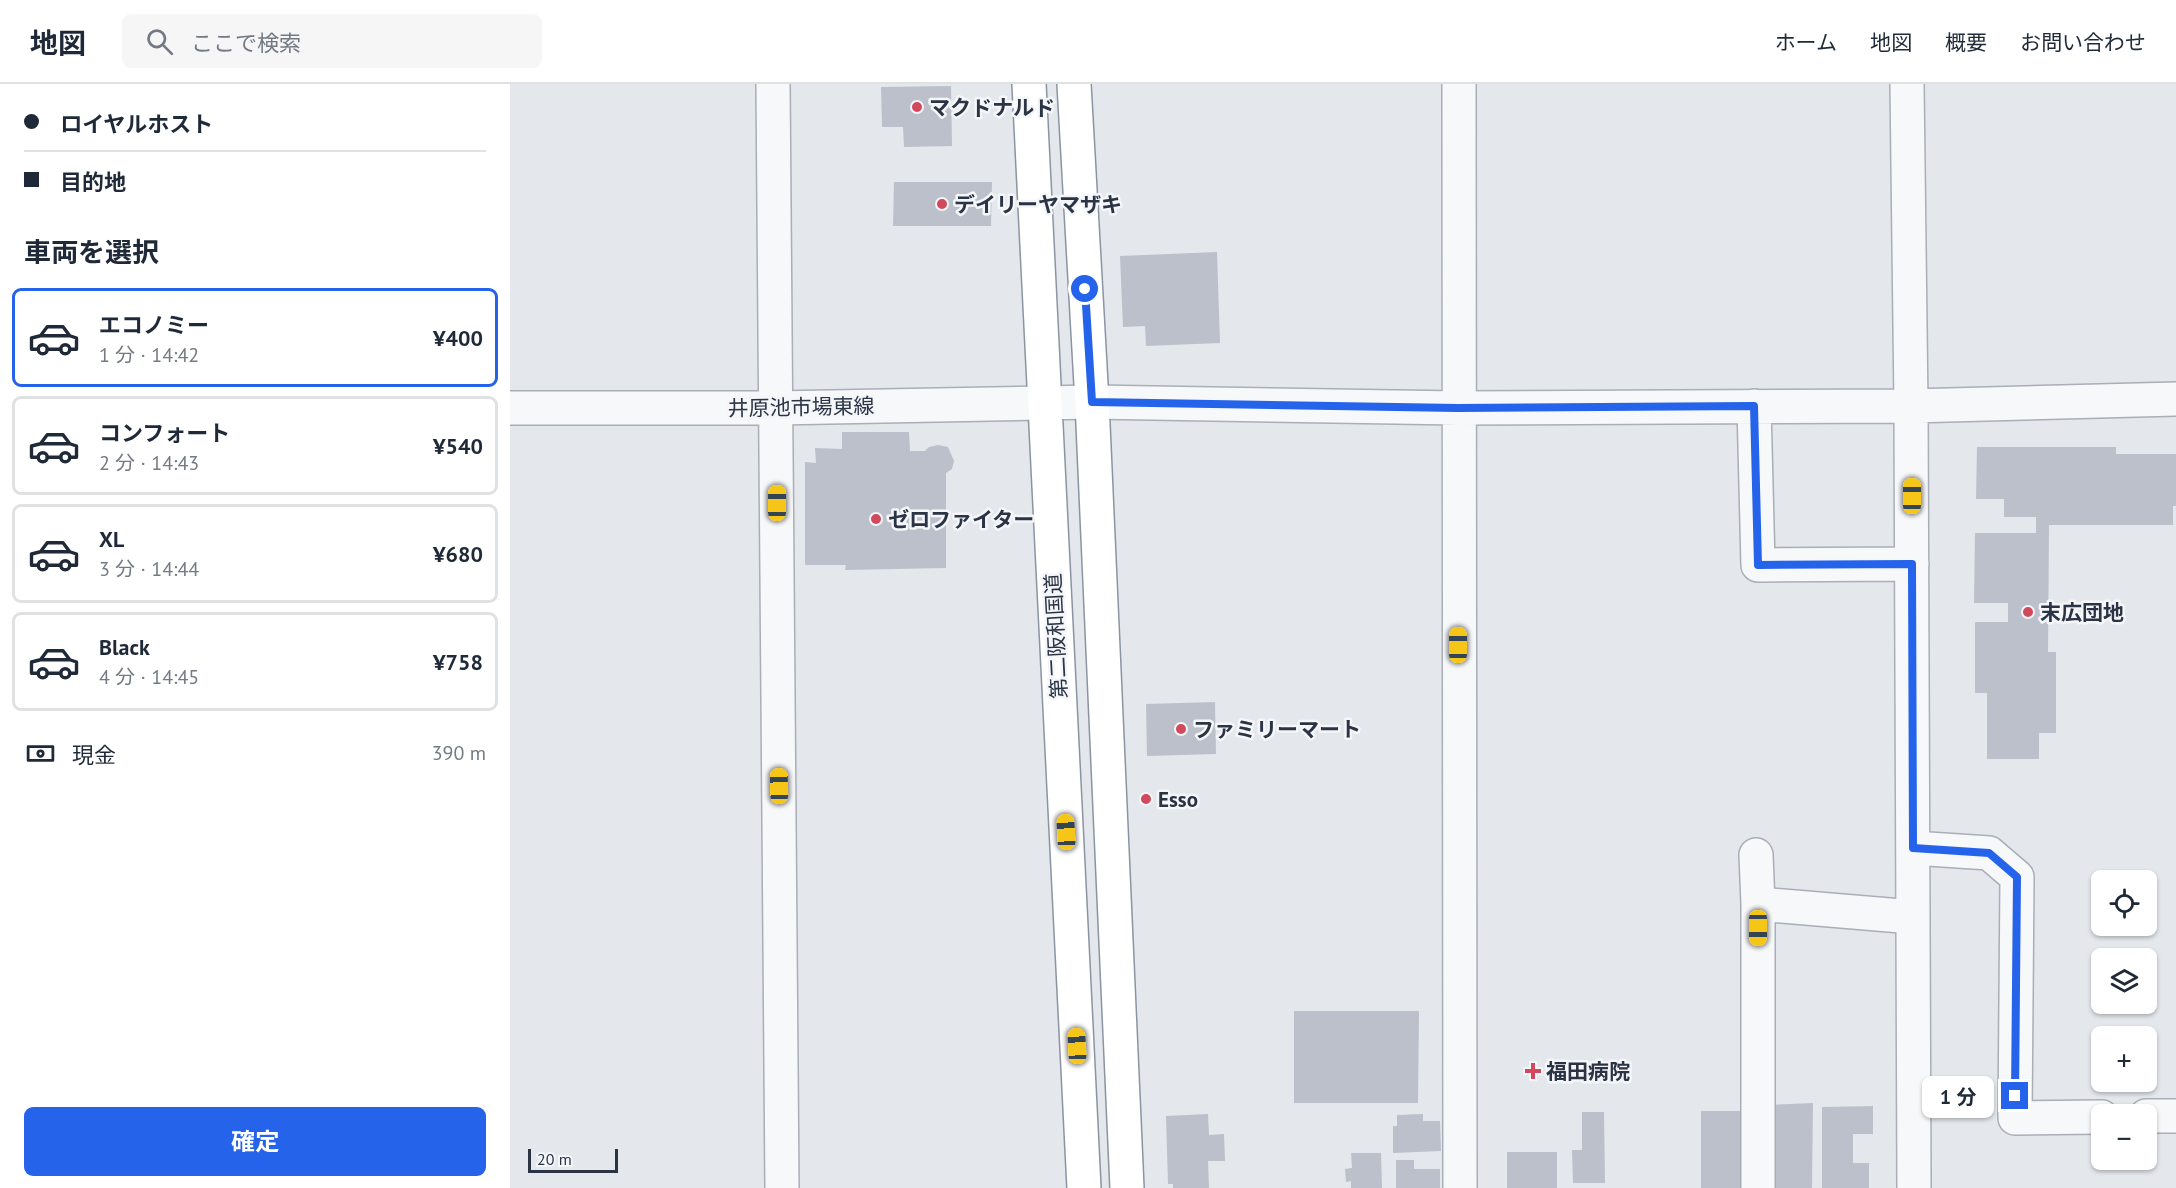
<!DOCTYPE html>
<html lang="ja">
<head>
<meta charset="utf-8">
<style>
  body { margin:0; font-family:"PT Sans","Noto Sans JP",sans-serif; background:#f6f6f7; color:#1f2937; height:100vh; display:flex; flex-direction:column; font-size:22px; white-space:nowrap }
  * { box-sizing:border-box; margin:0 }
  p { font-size:20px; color:#747a83 }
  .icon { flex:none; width:33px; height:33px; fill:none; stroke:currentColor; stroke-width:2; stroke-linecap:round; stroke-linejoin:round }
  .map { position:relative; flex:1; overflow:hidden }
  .panel { display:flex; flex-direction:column; background:#fff; width:510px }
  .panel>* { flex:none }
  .hud { display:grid; align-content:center; height:132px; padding:0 24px; background:#fff }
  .controls { position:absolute; left:1581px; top:786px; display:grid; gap:12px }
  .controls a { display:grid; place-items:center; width:66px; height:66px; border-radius:9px; background:#fff; box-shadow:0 2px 4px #0004; font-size:30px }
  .scale { position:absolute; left:18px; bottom:15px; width:90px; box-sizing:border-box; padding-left:6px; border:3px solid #2b3445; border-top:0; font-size:16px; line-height:21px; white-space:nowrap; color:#2b3445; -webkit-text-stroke:4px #f4f6f9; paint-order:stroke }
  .end { position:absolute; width:27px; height:27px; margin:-14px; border:8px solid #2563eb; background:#fff; box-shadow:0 0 0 3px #fff }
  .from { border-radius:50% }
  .bubble { position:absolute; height:42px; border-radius:9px; background:#fff; box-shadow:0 2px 4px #0004; font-size:20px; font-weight:700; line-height:42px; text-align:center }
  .car { position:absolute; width:18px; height:36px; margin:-18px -9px; border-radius:8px; box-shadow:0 0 4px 2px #0007; background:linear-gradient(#f5c518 24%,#345 0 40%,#f5c518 0 76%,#345 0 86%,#f5c518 0) }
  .hud b { display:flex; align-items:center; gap:21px; height:57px; font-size:22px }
  .hud b+b { border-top:2px solid #e0e1e3 }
  .hud i { width:15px; height:15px; background:#1f2937 }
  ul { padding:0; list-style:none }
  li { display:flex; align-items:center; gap:18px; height:99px; margin:0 12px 9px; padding:0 12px; border:3px solid #e0e1e3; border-radius:9px }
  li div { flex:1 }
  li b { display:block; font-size:22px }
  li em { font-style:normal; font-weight:700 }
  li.selected { border-color:#2563eb }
  li>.icon { width:54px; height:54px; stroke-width:1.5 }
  h2 { padding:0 24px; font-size:27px; line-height:72px }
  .pay { display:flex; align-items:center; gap:15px; height:66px; padding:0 24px; font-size:22px }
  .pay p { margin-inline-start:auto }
  .button { display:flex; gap:12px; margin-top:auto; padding:12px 24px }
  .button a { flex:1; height:69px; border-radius:9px; background:#2563eb; color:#fff; font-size:24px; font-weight:700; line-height:69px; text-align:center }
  header { display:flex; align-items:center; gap:36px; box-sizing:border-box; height:84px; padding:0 30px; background:#fff; border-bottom:2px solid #e0e1e3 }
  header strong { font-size:28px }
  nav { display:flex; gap:33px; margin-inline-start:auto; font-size:21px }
  .search { width:420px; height:54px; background:#f6f6f7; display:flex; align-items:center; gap:15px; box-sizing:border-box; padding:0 21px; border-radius:9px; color:#747a83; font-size:22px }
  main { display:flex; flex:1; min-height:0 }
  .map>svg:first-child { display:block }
  .building { fill:#bbc0ca }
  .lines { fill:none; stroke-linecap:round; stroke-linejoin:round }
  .minor-casing { stroke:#a9aeb7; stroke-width:36 }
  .highway-casing { stroke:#8b94a3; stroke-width:36 }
  .minor { stroke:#f7f8fa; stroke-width:33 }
  .highway { stroke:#fff; stroke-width:33 }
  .route { stroke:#2563eb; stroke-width:8 }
  .poi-dot { fill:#d1495b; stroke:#f4f6f9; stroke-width:2 }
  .labels { text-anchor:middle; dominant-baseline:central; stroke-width:5; stroke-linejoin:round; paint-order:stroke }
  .poi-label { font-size:21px; font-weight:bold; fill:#2b3445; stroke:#f4f6f9; text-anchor:start }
  .street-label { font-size:21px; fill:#2b3445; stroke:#f4f6f9 }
</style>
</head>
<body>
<header>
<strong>地図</strong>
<div class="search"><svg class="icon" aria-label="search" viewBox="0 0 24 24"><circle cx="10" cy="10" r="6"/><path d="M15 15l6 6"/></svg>ここで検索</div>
<nav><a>ホーム</a><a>地図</a><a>概要</a><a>お問い合わせ</a></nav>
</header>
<main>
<section class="panel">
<div class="hud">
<b><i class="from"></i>ロイヤルホスト</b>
<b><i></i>目的地</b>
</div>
<h2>車両を選択</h2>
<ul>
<li class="selected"><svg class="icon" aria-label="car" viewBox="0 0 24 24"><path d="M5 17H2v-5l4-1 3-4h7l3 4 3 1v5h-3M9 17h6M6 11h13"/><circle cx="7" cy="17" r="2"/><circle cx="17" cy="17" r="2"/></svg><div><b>エコノミー</b><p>1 分 · 14:42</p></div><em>¥400</em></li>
<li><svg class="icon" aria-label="car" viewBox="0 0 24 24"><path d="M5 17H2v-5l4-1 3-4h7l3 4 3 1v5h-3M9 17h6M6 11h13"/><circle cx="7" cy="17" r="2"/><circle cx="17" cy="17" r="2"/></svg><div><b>コンフォート</b><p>2 分 · 14:43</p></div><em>¥540</em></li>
<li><svg class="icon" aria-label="car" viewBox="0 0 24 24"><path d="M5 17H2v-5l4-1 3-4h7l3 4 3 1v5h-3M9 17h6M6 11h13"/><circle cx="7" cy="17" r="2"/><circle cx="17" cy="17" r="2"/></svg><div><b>XL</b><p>3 分 · 14:44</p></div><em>¥680</em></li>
<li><svg class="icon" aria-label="car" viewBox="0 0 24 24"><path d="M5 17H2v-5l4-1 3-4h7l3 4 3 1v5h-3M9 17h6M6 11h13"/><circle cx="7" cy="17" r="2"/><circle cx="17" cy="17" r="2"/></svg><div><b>Black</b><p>4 分 · 14:45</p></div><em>¥758</em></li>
</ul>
<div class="pay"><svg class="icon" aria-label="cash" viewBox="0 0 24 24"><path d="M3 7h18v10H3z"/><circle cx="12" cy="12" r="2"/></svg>現金<p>390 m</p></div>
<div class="button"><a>確定</a></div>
</section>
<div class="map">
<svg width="1666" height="1104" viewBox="0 0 1666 1104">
  <rect width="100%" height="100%" fill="#e4e7ec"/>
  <path class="building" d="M 441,2 L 442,62 L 394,63 L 393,43 L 372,43 L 371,3 Z
    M 384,98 L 482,98 L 481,142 L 383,142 Z
    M 707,168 L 710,259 L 636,262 L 635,242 L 613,243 L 610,172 Z
    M 332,348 L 399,348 L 400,367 L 415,367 L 419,363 L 428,361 L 438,363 L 444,377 L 442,385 L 436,389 L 436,484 L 335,486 L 336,481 L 295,481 L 295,378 L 306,379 L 305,364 L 332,365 Z
    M 1467,363 L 1606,363 L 1606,370 L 1666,370 L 1666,422 L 1663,422 L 1663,441 L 1539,441 L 1538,568 L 1546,568 L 1546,649 L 1529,649 L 1529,675 L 1477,675 L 1477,609 L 1465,609 L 1465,538 L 1498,538 L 1498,519 L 1464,519 L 1465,449 L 1526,449 L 1526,433 L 1494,433 L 1494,415 L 1466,415 Z
    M 705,618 L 706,670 L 637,672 L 636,620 Z
    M 784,927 L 909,927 L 908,1019 L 784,1019 Z
    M 1303,1019 L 1302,1104 L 1257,1104 L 1256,1021 Z
    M 1363,1022 L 1363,1050 L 1343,1050 L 1343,1079 L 1359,1079 L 1359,1104 L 1312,1104 L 1312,1023 Z
    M 1191,1027 L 1237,1027 L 1237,1104 L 1191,1104 Z
    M 1072,1028 L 1094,1028 L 1095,1099 L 1063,1099 L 1062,1066 L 1072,1066 Z
    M 698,1030 L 699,1051 L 714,1050 L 715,1077 L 698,1077 L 699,1104 L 663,1104 L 663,1100 L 658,1100 L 656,1032 Z
    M 913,1030 L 913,1037 L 930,1037 L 931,1067 L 883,1069 L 883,1042 L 887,1042 L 887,1031 Z
    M 997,1068 L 1047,1068 L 1047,1104 L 997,1104 Z
    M 841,1069 L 871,1069 L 872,1104 L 841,1104 L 841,1097 L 836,1098 L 835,1085 L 842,1084 Z
    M 886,1076 L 904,1076 L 904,1085 L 930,1085 L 930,1104 L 886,1104 Z"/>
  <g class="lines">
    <g class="minor-casing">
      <path id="minor" d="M 263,0 L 272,1104
        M 949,0 L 950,1104
        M 1397,0 L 1401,322 L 1404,1104
        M 1244,322 L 1248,481 L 1402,480
        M 0,324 L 266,324 L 582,318 L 948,324 L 1401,322 L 1666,315
        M 1403,764 L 1479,769 L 1507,793 L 1505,1034 L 1592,1033
        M 1246,771 L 1248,820 L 1248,1104
        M 1248,820 L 1403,833
        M 1636,1032 L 1666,1032"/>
    </g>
    <g class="highway-casing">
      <path id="highway" d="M 519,0 L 574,1104
        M 564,0 L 582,318 L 617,1104"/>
    </g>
    <use href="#minor" class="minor"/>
    <use href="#highway" class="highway"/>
  </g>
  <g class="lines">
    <path class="route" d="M 575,205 L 582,318 L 948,324 L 1244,322 L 1248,481 L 1402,480 L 1403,764 L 1479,769 L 1507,793 L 1505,1012"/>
  </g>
  <g class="poi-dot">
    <circle cx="407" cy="23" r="6"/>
    <circle cx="432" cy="120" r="6"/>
    <circle cx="366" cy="435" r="6"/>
    <circle cx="1518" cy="528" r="6"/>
    <circle cx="671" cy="645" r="6"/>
    <circle cx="636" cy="715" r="6"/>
    <path d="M1020 978h6v6h6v6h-6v6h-6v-6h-6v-6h6z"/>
  </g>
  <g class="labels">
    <g class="poi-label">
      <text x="419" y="23">マクドナルド</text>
      <text x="444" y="120">デイリーヤマザキ</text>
      <text x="378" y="435">ゼロファイター</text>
      <text x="1530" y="528">末広団地</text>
      <text x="683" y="645">ファミリーマート</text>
      <text x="648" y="715">Esso</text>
      <text x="1036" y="987">福田病院</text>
    </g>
    <g class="street-label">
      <text transform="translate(291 323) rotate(-1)">井原池市場東線</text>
      <text transform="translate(546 552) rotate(-93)">第二阪和国道</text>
    </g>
  </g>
</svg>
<div class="controls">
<a><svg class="icon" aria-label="locate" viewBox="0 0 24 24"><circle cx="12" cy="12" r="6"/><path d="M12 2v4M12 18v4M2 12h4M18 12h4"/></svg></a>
<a><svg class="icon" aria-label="layers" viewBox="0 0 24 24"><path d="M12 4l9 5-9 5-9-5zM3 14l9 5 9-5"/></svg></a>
<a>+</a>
<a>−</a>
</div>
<div class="scale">20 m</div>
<i class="end from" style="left:575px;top:205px"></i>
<i class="end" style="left:1505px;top:1012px"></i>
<div class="bubble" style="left:1412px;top:992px;width:72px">1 分</div>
<i class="car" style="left:1402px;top:412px;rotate:0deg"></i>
<i class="car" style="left:267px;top:419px;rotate:0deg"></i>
<i class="car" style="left:948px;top:561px;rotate:0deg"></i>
<i class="car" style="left:269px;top:702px;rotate:359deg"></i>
<i class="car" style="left:556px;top:748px;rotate:357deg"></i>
<i class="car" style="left:1248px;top:844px;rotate:180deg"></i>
<i class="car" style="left:567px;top:962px;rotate:357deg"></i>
</div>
</main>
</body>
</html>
